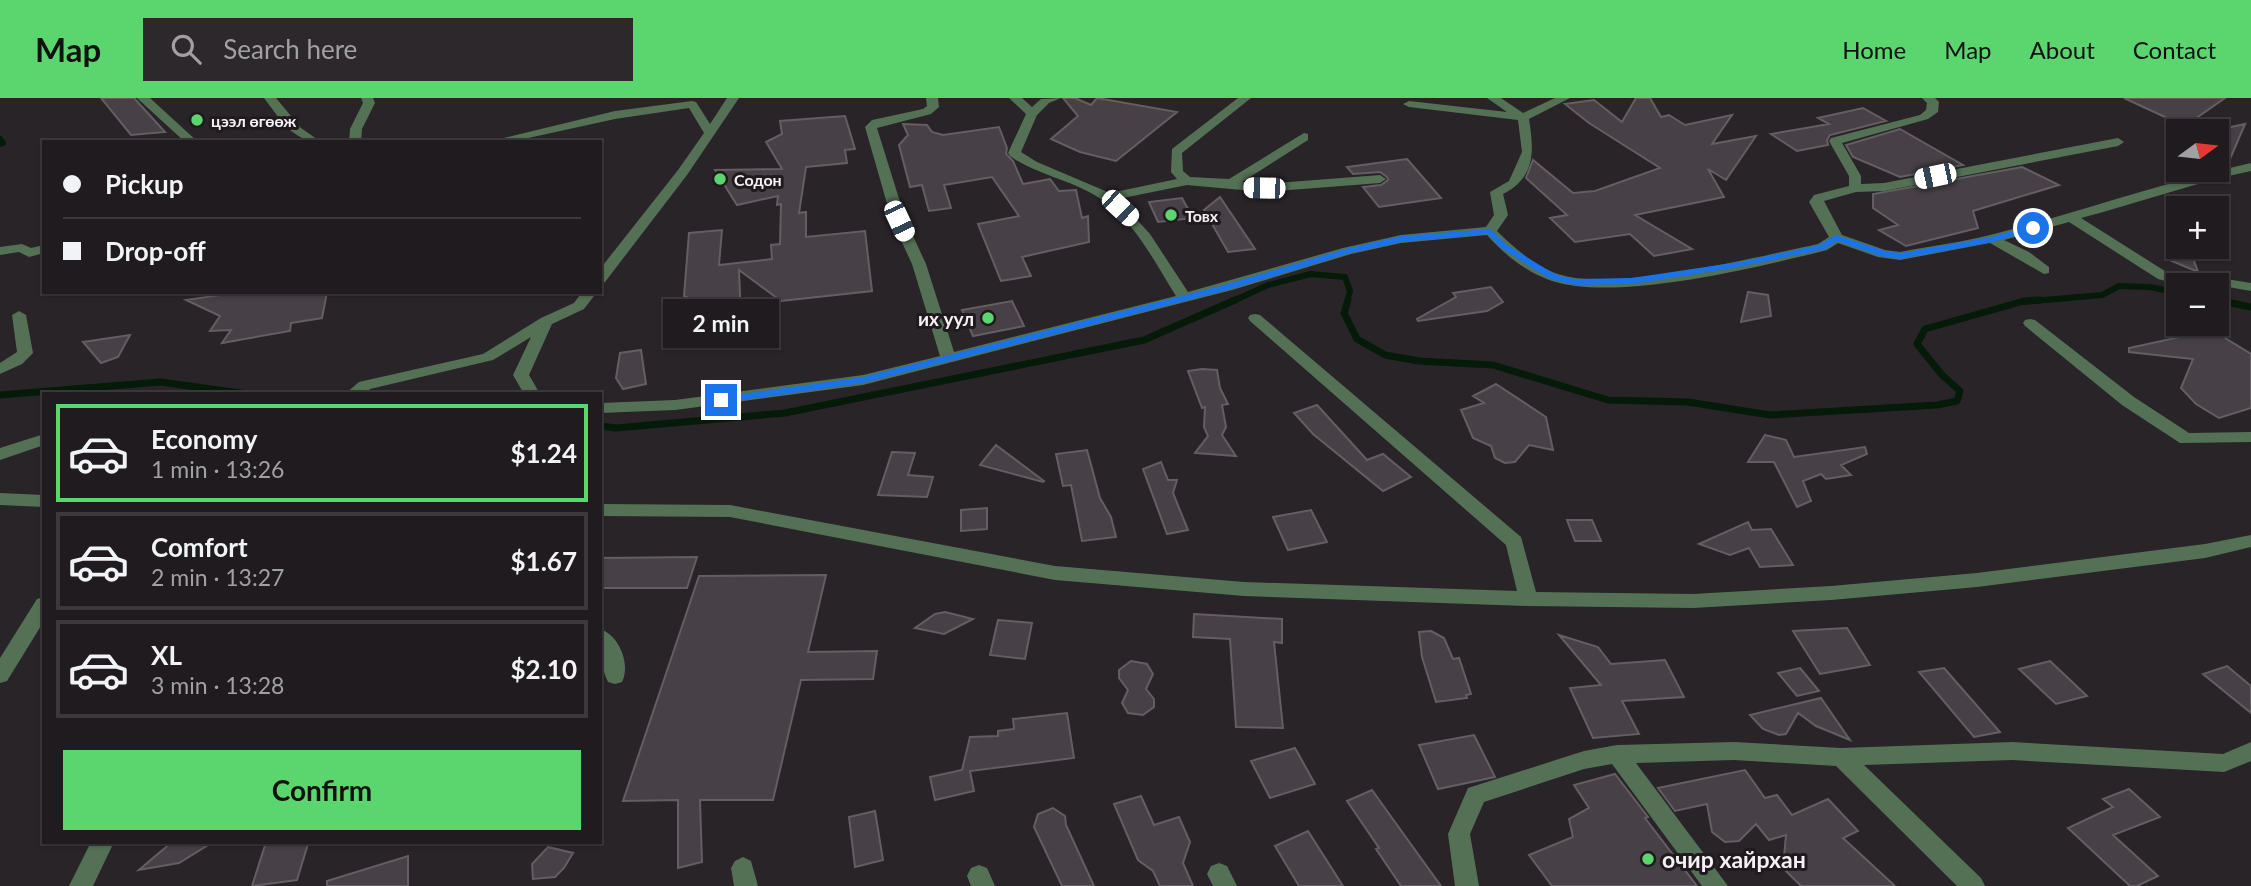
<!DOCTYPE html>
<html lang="en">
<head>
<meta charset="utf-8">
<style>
  body { margin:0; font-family:Lato,sans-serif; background:#2c282b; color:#f1f3f6; height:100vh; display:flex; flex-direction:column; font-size:26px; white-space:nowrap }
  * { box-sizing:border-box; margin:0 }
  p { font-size:23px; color:#a1a1a4 }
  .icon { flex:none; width:38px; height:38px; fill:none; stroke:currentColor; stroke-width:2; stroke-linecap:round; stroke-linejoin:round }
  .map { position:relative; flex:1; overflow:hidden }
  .side { position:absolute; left:42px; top:294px; width:560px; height:452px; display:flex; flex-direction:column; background:#1f1b1e; border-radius:0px; box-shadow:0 2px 5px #0004,0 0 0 2px #3c393c }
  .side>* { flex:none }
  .top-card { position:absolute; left:42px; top:42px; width:560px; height:154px; border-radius:0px; box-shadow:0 2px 5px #0004,0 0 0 2px #3c393c; display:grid; align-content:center; height:154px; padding:0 21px; background:#1f1b1e }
  .needle { width:46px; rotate:75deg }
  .controls { position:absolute; left:2166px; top:21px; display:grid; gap:14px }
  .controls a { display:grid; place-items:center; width:63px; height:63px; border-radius:0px; background:#1f1b1e; box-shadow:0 2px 5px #0004,0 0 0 2px #3c393c; font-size:35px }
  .end { position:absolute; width:32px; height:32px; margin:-16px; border:9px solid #1a73e8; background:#fff; box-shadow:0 0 0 4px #fff }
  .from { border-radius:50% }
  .bubble { position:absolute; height:49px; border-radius:0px; background:#1f1b1e; box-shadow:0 2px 5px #0004,0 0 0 2px #3c393c; font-size:23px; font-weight:700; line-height:49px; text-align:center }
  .car { position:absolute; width:21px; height:42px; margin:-21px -10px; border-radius:9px; box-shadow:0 0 5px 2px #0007; background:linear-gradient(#fff 24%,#345 0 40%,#fff 0 76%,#345 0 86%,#fff 0) }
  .top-card b { display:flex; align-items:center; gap:24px; height:66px; font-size:26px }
  .top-card b+b { border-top:2px solid #3c393c }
  .top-card i { width:18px; height:18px; background:#f1f3f6 }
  ul { padding:12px 0 0; list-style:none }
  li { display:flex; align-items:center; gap:21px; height:98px; margin:0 14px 10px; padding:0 7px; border:4px solid #3c393c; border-radius:0px }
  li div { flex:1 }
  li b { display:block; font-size:26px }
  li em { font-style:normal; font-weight:700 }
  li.current { border-color:#5bd56e }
  li>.icon { width:63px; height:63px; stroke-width:1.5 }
  .cta { display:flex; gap:14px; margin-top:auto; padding:14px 21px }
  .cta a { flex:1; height:80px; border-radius:0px; background:#5bd56e; color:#111; font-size:28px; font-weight:700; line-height:80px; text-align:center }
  header { display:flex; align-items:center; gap:42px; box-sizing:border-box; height:98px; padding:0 35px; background:#5bd56e; color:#111 }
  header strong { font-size:33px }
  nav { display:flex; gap:38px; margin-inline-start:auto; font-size:24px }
  .search { width:490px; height:63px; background:#2c282b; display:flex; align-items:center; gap:18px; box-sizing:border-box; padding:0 24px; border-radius:0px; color:#a1a1a4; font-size:26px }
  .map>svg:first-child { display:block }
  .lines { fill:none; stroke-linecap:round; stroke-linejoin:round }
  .stream-far1 { stroke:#051a08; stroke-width:6 }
  .stream { stroke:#051a08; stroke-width:7 }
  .building { fill:#474046; stroke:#645e63; stroke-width:2 }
  .minor { fill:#547156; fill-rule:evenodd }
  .route { fill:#1a73e8 }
  .poi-dot { fill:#5bd56e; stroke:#201a1f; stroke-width:2.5 }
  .labels { text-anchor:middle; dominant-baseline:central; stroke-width:6; stroke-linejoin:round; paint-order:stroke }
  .far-poi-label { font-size:16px; font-weight:bold; fill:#f4f0f4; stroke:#201a1f; text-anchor:start }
  .poi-label { font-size:19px; font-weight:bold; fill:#f4f0f4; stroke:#201a1f; text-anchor:end }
  .near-poi-label { font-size:23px; font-weight:bold; fill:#f4f0f4; stroke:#201a1f; text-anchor:start }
</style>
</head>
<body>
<header>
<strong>Map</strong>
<div class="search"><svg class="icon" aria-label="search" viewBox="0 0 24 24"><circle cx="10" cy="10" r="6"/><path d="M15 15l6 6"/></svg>Search here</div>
<nav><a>Home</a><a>Map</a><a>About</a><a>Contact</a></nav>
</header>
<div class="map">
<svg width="2251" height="788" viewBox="0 0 2251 788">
  <rect width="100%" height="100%" fill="#292428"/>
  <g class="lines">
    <path class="stream-far1" d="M 0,41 L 3,45 L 0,46
      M 2217,202 L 2224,204
      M 1231,204 L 1268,187 L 1311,176 L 1345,179 L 1350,193 L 1347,204
      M 2022,204 L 2102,197 L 2119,188 L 2150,189 L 2179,195"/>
    <path class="stream" d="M 1348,202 L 1344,215 L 1357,241 L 1385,257 L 1419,263 L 1493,267 L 1608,302 L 1688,304 L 1770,317 L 1937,307 L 1957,303 L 1960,293 L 1942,277 L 1917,246 L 1925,231 L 2024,203 L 2040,202
      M 2217,202 L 2251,209
      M 0,297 L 160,284 L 248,296
      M 600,328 L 616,330 L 785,315 L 1144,242 L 1235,202"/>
  </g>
  <path class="building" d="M 101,0 L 134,0 L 165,34 L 131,37 Z
    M 1063,0 L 1075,0 L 1091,7 L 1097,0 L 1177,14 L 1116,63 L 1080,54 L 1051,41 L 1078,18 Z
    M 1636,0 L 1650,0 L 1661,19 L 1669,17 L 1685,27 L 1732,17 L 1712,46 L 1756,38 L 1726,82 L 1708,71 L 1724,99 L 1635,117 L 1692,151 L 1654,158 L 1630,136 L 1575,144 L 1550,120 L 1567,117 L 1526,80 L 1533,62 L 1573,95 L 1595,93 L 1660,70 L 1589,25 L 1565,6 L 1594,2 L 1622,24 Z
    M 2124,0 L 2225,0 L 2182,30 L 2165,27 L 2165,19 Z
    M 1863,10 L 1886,23 L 1830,37 L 1827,42 L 1828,47 L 1797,53 L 1771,36 L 1829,26 L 1818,20 Z
    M 845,18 L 855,51 L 845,52 L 847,65 L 806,69 L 799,115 L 806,114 L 806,139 L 865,133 L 872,193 L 781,203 L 739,172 L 741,222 L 684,198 L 689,135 L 722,132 L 719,167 L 772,161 L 771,147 L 780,146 L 781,106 L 777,107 L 778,98 L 737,107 L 715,72 L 782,71 L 766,44 L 782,36 L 780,23 Z
    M 903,26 L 927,27 L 932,34 L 943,37 L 999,29 L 1007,50 L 1006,56 L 1013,63 L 1023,86 L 1050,81 L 1059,93 L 1076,92 L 1082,120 L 1088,118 L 1089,144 L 1022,159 L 1031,178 L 1001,183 L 978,126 L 1019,118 L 992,79 L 944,87 L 951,110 L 929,113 L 922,87 L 910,89 L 899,47 L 908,37 Z
    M 2245,26 L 2227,68 L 2217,70 L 2217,32 Z
    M 1900,31 L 1963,67 L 1900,79 L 1853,59 L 1846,47 Z
    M 1407,61 L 1441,100 L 1379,109 L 1363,89 L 1381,87 L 1388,82 L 1387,79 L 1380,74 L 1353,76 L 1347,69 Z
    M 2022,69 L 2059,87 L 1973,113 L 1978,130 L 1906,148 L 1879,132 L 1898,127 L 1873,110 L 1873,96 Z
    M 1220,99 L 1255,151 L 1228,154 L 1204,112 Z
    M 1182,100 L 1193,120 L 1158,124 L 1149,104 Z
    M 2179,135 L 2179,149 L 2189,149 L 2198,174 L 2167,161 Z
    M 1491,189 L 1503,204 L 1487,213 L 1418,223 L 1417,221 L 1456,199 L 1453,195 Z
    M 220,194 L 327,194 L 322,220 L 291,225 L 290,233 L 222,245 L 231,232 L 210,233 L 220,218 L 186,202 L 221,197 Z
    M 1748,194 L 1768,197 L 1771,218 L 1741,224 Z
    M 1012,203 L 1024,228 L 973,238 L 962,212 Z
    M 2212,232 L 2251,256 L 2251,310 L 2219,320 L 2196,306 L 2181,290 L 2193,261 L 2129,254 L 2129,250 Z
    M 130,237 L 118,259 L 101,265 L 83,244 Z
    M 641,252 L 646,286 L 623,291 L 616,280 L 620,255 Z
    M 1202,271 L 1217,272 L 1220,290 L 1228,306 L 1222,307 L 1226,329 L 1222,337 L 1236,358 L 1195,355 L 1208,338 L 1204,329 L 1205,309 L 1202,310 L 1188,273 Z
    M 1496,286 L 1546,319 L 1553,352 L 1529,347 L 1515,364 L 1505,365 L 1495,360 L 1491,348 L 1473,340 L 1461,312 L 1484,305 L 1473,298 Z
    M 1317,307 L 1367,362 L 1383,356 L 1411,379 L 1383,393 L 1313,336 L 1294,315 Z
    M 1765,337 L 1786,342 L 1794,359 L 1865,349 L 1867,356 L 1841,367 L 1851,377 L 1826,381 L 1821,376 L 1803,383 L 1811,403 L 1797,409 L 1774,364 L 1748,364 Z
    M 996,347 L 1044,383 L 1043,384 L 980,367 Z
    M 1087,352 L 1100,400 L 1111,419 L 1116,439 L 1082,443 L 1071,387 L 1063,388 L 1056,356 Z
    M 892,354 L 915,355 L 908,377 L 933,379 L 927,399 L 878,397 Z
    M 1161,364 L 1168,382 L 1177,382 L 1173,395 L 1188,432 L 1167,436 L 1143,371 Z
    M 987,410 L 987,431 L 961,433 L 961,412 Z
    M 1311,412 L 1327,444 L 1288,452 L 1273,419 Z
    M 1567,422 L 1592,422 L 1601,443 L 1575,443 Z
    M 1748,424 L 1752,432 L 1771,431 L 1793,467 L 1760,469 L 1749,450 L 1730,457 L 1699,446 Z
    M 697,459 L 687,490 L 600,490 L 600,460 Z
    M 826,477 L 808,554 L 877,553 L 873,581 L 801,582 L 773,702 L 700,702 L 702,764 L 678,770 L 678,702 L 623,703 L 699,478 Z
    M 945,514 L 973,521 L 944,536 L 915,530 L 935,516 Z
    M 1194,516 L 1282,521 L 1282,545 L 1274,544 L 1283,630 L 1236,629 L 1230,541 L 1193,539 Z
    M 998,522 L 1032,525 L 1025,561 L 990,557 Z
    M 1847,530 L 1870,567 L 1820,576 L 1793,533 Z
    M 1431,533 L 1444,540 L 1453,561 L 1459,560 L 1471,596 L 1466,597 L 1467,600 L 1436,604 L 1422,559 L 1419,534 Z
    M 1559,537 L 1598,549 L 1611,566 L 1665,562 L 1684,599 L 1622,603 L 1639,636 L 1593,640 L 1570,590 L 1601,587 Z
    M 1131,563 L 1147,566 L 1153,576 L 1146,591 L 1154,601 L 1154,609 L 1143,617 L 1128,615 L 1122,605 L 1128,592 L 1119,580 L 1119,572 Z
    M 2050,563 L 2087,598 L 2056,606 L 2019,571 Z
    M 2227,568 L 2251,588 L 2251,615 L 2203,576 Z
    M 1800,570 L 1819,593 L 1797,598 L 1778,575 Z
    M 1944,570 L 2000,634 L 1974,639 L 1919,574 Z
    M 1821,600 L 1850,642 L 1816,628 L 1798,615 L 1786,636 L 1779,637 L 1763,631 L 1750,617 Z
    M 1067,615 L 1074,660 L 970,673 L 974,693 L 935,702 L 930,679 L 962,672 L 970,639 L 998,638 L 998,633 L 1014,631 L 1013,621 Z
    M 1474,637 L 1495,679 L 1438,691 L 1419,647 Z
    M 1295,650 L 1315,686 L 1270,700 L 1251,663 Z
    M 1745,672 L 1765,700 L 1777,697 L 1792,717 L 1828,701 L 1858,733 L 1843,740 L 1895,788 L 1801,788 L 1783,770 L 1786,737 L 1769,742 L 1756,726 L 1739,743 L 1725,744 L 1712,734 L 1707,706 L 1675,713 L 1658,690 Z
    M 1615,676 L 1648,719 L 1645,720 L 1697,788 L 1552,788 L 1529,757 L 1573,739 L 1569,721 L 1589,710 L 1574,687 Z
    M 2129,691 L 2160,719 L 2113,737 L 2158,778 L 2137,788 L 2130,788 L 2068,730 L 2113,709 L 2103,701 Z
    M 1372,692 L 1405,738 L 1441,788 L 1401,788 L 1376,751 L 1379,750 L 1347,703 Z
    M 1141,698 L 1154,727 L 1179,719 L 1190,744 L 1183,765 L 1193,788 L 1160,788 L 1153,773 L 1138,762 L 1114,706 Z
    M 1053,710 L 1065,718 L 1066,727 L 1094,788 L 1062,788 L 1034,729 L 1038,716 Z
    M 875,713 L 883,762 L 855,769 L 849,719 Z
    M 1308,733 L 1343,788 L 1299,788 L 1275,748 Z
    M 172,744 L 213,744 L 179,765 L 139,772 Z
    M 266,744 L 308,746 L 297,782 L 252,788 Z
    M 548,749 L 573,755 L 564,770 L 555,779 L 533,781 L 532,766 Z
    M 408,758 L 408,788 L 327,788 L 327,783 Z"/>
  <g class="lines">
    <path class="minor" d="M 137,0 L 150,0 L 198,44 L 185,44 Z
      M 264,0 L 276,0 L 301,30 L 321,44 C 293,44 280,21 264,0 Z
      M 361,0 L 373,0 L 375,5 L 362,31 L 361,44 L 349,44 L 350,31 L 363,5 Z
      M 727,0 L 739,0 L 687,77 L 605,184 L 600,185 L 600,171 L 678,72 L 704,35 L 689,10 L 615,21 L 510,44 L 487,44 L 615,13 L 692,3 L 696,4 L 710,26 Z
      M 926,0 L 938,0 L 939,9 L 931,16 L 877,30 L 906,123 L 926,166 L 954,254 L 1176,198 C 1152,160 1131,115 1089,94 C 1063,80 1034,75 1010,58 L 1008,55 L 1026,16 L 1009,0 L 1022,0 L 1032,9 L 1041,1 L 1061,0 L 1049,5 L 1037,17 L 1021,54 L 1037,64 L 1110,95 L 1177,81 L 1171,74 L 1172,51 L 1238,0 L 1251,0 L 1182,55 L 1183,73 L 1190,79 L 1229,81 L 1304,35 L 1308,36 L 1308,42 L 1242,84 L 1264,86 L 1380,77 L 1386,81 L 1380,85 L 1264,94 L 1187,87 L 1118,101 L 1150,136 L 1188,194 L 1343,150 L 1401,137 L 1486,129 L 1494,117 L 1490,94 L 1509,83 L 1522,54 L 1518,22 L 1409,9 L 1403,6 L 1409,3 L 1507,14 L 1487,0 L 1501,0 L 1523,15 L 1555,0 L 1570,0 L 1529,21 C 1534,53 1536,79 1503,96 L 1508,117 L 1497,133 C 1514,150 1535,168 1558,176 C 1615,195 1756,159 1818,146 L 1829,139 L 1809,104 L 1814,97 L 1849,88 L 1849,78 L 1829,43 L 1831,40 L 1920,17 L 1926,12 L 1927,5 L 1922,0 L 1935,0 L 1939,4 L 1938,14 L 1928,21 L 1842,45 L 1861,78 L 1861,86 L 1884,85 L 2118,40 L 2124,44 L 2118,48 L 1884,93 L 1856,94 L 1824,103 L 1842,137 L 1885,152 L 1900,154 C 1931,148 1964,144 1994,136 C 2080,114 2164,84 2251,65 L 2251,73 C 2193,85 2138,105 2081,120 L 2168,175 L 2188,181 L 2220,180 L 2251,185 L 2251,193 L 2217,187 L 2180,187 L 2158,181 L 2069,124 L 2004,142 L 2029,154 L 2049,169 L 2049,175 L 2044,176 L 1990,145 L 1900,162 L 1878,159 L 1838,145 L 1827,152 C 1759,169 1617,204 1552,183 C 1527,175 1504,156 1487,137 L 1401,145 L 1351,156 L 1232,192 L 863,287 L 675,312 L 600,315 L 600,305 L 675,302 L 863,277 L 940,258 L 912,166 L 892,123 L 865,29 L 872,22 L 923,11 L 927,8 Z
      M 22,146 L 31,150 L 44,147 L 44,155 L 29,159 L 19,154 L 0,157 L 0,149 Z
      M 582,194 L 597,194 L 584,211 L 552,226 L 529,277 L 540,296 L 524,296 L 513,277 L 531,239 L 493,262 L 370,291 L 364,296 L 345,296 L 359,284 L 483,256 L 541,220 L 574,205 Z
      M 19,213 L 26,217 L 33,255 L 22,266 L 0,276 L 0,265 L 17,254 L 12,217 Z
      M 1255,216 L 1260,217 L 1521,439 L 1536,494 L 1693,496 L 1831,488 L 1977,475 L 2205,446 L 2251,437 L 2251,449 L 2205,460 L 1977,489 L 1831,502 L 1693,510 L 1528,508 L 1244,498 L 1055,482 L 730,419 L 600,418 L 600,406 L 730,407 L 1055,468 L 1244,484 L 1517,493 L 1506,447 L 1250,223 L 1248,220 L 1250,217 Z
      M 2030,221 L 2035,222 L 2134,299 L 2189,335 L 2251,334 L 2251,344 L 2180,345 L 2122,307 L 2025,228 L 2023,225 L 2025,222 Z
      M 44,336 L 44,347 L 0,362 L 0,350 Z
      M 0,395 L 44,397 L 44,409 L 0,407 Z
      M 44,499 L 44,523 L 7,583 L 0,585 L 0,560 L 37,501 Z
      M 600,531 C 619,537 631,566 622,584 L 615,586 L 608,584 C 600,569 600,548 600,531 Z
      M 1734,644 L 1841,650 L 2012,644 L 2223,656 L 2251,644 L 2251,663 L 2224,674 L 2012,662 L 1864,667 L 1981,780 L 1985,788 L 1957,788 L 1836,668 L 1734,662 L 1636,665 L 1728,788 L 1702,788 L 1612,666 L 1584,671 L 1484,704 L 1470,736 L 1479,788 L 1455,788 L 1448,736 L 1468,690 L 1584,653 L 1617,647 Z
      M 91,744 L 114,744 L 93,788 L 69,788 Z
      M 743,759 L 751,763 L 758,788 L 734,788 L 731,770 L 735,763 Z
      M 1219,765 L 1227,768 L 1237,788 L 1213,788 L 1207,776 L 1211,768 Z
      M 979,767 L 987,770 L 995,788 L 971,788 L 967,778 L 971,770 Z"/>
  </g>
  <path class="route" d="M 2033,127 L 2038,130 L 2036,132 L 1992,144 L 1900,161 L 1880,158 L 1837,143 L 1825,151 L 1739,169 L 1632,186 L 1576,187 L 1553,182 L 1540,175 L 1501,150 L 1488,136 L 1401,144 L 1350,155 L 1231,191 L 863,285 L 721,305 L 716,302 L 721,299 L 863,279 L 1224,187 L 1345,151 L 1401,138 L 1490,131 L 1507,147 L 1546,171 L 1559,178 L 1576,181 L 1632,180 L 1739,164 L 1819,147 L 1836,137 L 1885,153 L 1900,155 L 1991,139 Z"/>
  <g class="poi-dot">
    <circle cx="197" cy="22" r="7"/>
    <circle cx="720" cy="81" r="7"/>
    <circle cx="1171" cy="117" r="7"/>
    <circle cx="988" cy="220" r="7"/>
    <circle cx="1648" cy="761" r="7"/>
  </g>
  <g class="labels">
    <g class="far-poi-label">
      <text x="211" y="22">цээл өгөөж</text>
      <text x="734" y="81">Содон</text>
      <text x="1185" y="117">Товх</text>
    </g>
    <g class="poi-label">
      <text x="974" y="220">их уул</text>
    </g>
    <g class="near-poi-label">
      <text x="1662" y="761">очир хайрхан</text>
    </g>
  </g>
</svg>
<div class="controls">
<a><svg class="needle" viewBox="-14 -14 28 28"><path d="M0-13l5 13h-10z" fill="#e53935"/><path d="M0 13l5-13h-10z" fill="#a1a1a4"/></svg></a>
<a>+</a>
<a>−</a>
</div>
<i class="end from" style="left:2033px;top:130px"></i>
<i class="end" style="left:721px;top:302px"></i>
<div class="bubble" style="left:663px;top:201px;width:116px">2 min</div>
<i class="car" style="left:1935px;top:78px;rotate:258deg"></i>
<i class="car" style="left:1264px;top:90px;rotate:271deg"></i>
<i class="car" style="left:1120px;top:110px;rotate:133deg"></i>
<i class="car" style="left:899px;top:123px;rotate:155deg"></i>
<div class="top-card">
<b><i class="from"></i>Pickup</b>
<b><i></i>Drop-off</b>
</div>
<section class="side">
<ul>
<li class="current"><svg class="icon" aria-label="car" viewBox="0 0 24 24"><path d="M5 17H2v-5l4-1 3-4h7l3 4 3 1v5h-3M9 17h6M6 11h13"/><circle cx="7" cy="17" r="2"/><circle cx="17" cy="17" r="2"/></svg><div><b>Economy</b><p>1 min · 13:26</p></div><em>$1.24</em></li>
<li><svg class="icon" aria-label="car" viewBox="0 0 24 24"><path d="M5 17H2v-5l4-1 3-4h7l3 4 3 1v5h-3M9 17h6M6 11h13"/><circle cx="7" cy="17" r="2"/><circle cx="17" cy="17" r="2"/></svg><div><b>Comfort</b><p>2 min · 13:27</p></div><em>$1.67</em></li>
<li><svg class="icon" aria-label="car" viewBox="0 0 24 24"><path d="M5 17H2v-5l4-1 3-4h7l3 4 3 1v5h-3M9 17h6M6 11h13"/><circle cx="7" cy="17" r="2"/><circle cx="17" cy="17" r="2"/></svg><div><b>XL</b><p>3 min · 13:28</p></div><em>$2.10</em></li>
</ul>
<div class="cta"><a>Confirm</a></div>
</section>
</div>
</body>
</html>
